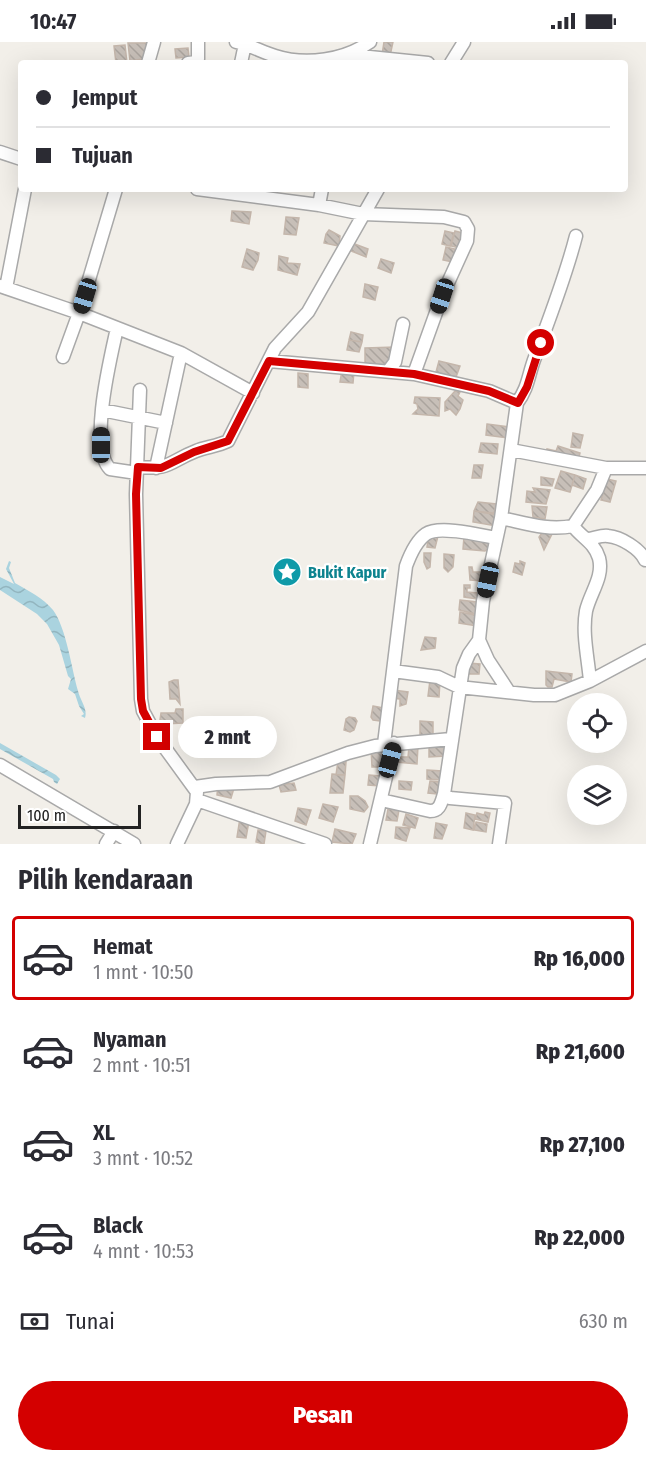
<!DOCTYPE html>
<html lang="id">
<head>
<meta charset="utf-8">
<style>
  body { margin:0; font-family:"Fira Sans Condensed",sans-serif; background:#f2f2f3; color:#2b2b33; height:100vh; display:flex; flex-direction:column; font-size:22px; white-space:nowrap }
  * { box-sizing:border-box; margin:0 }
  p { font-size:20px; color:#7c7c81 }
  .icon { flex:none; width:33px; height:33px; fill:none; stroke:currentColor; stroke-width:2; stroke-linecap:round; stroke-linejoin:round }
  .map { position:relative; height:802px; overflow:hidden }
  .panel { display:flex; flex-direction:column; background:#fff; flex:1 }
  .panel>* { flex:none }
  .top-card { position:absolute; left:18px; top:18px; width:610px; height:132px; border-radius:6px; box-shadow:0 6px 24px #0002; display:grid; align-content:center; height:132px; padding:0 18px; background:#fff }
  .controls { position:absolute; left:567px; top:651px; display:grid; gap:12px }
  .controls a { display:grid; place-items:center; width:60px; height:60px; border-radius:50%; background:#fff; box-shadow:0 6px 24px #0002; font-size:30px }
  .scale { position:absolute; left:18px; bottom:15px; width:123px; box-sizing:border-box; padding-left:6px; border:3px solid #222; border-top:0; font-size:16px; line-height:21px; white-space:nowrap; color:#222; -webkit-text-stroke:4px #fff; paint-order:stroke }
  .end { position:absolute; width:27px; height:27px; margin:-14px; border:8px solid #d40000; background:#fff; box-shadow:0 0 0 3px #fff }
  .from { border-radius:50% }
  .bubble { position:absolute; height:42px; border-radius:21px; background:#fff; box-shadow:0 6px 24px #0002; font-size:20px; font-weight:800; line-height:42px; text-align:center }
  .car { position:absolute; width:18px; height:36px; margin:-18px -9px; border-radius:8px; box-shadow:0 0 4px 2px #0007; background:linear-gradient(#222 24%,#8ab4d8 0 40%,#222 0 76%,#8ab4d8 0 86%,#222 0) }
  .top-card b { display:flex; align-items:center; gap:21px; height:57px; font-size:22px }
  .top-card b+b { border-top:2px solid #e1e1e2 }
  .top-card i { width:15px; height:15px; background:#2b2b33 }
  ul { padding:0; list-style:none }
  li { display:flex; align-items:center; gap:18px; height:84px; margin:0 12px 9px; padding:0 6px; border:3px solid transparent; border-radius:6px }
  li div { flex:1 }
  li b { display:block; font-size:22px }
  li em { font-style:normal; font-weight:800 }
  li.active { border-color:#d40000 }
  li>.icon { width:54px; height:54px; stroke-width:1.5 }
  h2 { padding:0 18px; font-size:27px; line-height:72px }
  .pay { display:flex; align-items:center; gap:15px; height:66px; padding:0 18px; font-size:22px }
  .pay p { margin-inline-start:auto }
  .action { display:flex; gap:12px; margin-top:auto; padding:12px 18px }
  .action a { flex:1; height:69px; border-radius:36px; background:#d40000; color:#fff; font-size:24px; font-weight:800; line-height:69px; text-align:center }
  .status { display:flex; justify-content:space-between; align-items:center; height:42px; padding:0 30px; background:#fff; direction:ltr }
  .status svg { height:16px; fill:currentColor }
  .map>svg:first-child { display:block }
  .water { fill:url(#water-waves) }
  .building { fill:url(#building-back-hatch); stroke:#c4b6ab; stroke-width:1.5 }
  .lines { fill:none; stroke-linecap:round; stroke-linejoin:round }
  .minor-casing { stroke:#a9a9a9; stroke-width:15 }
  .minor { stroke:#fff; stroke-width:12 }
  .route { stroke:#d40000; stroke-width:8 }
  .labels { text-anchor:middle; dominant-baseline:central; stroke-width:4.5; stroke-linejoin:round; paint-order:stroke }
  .culture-label { font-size:16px; font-weight:bold; fill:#0d838f; stroke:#fff; text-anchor:start }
</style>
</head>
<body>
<div class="status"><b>10:47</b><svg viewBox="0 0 49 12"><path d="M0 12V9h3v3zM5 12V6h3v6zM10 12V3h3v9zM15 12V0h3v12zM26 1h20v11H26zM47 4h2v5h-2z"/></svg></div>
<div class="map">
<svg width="646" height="802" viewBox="0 0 646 802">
  <defs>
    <pattern id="water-waves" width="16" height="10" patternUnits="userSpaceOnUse" patternTransform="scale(1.5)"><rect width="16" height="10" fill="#aad3df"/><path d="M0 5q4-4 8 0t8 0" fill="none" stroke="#92b5bf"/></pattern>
    <pattern id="building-back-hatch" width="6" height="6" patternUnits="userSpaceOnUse" patternTransform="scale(1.5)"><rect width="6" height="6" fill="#c7bfb8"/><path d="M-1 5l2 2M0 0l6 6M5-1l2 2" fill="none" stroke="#aba49e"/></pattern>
  </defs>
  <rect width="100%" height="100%" fill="#f2efe9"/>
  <path class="water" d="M 9,519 L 11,520 L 9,526 L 15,541 C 29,549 43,556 53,568 C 66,585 72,628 78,649 C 80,658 88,667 85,676 L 81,674 L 84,672 L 79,664 L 75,652 L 68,647 L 71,637 L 68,634 L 59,603 L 47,582 L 37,572 L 0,548 L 0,535 L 14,542 L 6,527 Z
    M 0,701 L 56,733 L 60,737 L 57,742 L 54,740 L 53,737 L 0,707 Z"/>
  <path class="building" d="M 384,0 L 393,0 L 390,14 L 382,13 Z
    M 128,1 L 148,1 L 149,16 L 130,19 Z
    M 125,3 L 127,21 L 116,21 L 114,4 Z
    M 188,6 L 189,15 L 176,16 L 175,7 Z
    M 232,169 L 251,170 L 249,182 L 231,179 Z
    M 286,175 L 299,176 L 296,193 L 284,192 Z
    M 329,188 L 340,194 L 339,204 L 324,201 L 326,192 Z
    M 445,189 L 454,191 L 450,204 L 442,202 Z
    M 455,189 L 463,191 L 460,206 L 451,204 Z
    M 352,201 L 368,207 L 366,215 L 349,208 Z
    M 446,205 L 455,207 L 453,220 L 443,218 Z
    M 247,207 L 259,211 L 258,218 L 253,228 L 242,225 Z
    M 279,214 L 288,216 L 287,221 L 300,222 L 297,233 L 278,228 Z
    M 381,217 L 394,221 L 391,231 L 378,226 Z
    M 365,242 L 378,245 L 375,258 L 363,255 Z
    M 351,290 L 363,293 L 362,300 L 349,298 Z
    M 349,298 L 362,300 L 359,310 L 347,308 Z
    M 395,305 L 391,324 L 365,323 L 365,306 Z
    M 439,319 L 460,324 L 456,335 L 436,330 Z
    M 342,328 L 354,330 L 353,341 L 340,340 Z
    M 298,331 L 308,332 L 308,346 L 298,345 Z
    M 455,349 L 460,350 L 458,354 L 463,358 L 460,367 L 456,373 L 450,367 L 445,369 L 445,360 Z
    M 415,355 L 440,356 L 439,374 L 413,372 L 418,367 L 417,362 L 414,361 Z
    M 487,382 L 510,385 L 508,396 L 486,393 Z
    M 573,391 L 583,393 L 580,406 L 571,405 Z
    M 481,401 L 498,402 L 497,412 L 479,410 Z
    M 558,404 L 580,411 L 579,415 L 546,410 L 547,407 L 556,409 Z
    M 474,423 L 483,423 L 481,436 L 472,436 Z
    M 561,429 L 575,433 L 570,450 L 555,446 Z
    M 575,433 L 586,437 L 583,447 L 572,443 Z
    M 541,435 L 554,437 L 552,444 L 541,443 Z
    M 607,437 L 616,439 L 610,460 L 601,458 Z
    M 533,446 L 550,448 L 546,462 L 526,460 L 527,449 L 535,450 Z
    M 478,460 L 496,462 L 494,471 L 474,469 Z
    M 532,464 L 547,465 L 545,477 L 533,475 Z
    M 474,469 L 498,473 L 496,484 L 473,480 Z
    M 544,488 L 552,492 L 544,508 L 539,495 Z
    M 439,490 L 435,506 L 427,505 L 429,491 Z
    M 464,495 L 491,500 L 492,504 L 485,509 L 463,507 Z
    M 424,511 L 431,511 L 430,525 L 427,527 L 424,520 Z
    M 444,512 L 454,513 L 453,525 L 448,530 L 444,526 Z
    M 520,519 L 525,521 L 522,533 L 513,530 L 515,521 L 520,522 Z
    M 469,525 L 472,525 L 473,530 L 482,530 L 483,539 L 470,538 Z
    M 464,543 L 470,543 L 470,546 L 467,546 L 467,550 L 477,551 L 477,557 L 464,555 Z
    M 460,558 L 477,560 L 476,572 L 459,568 Z
    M 460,570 L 479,574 L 477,584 L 459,581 Z
    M 425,595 L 436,596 L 435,606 L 421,608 Z
    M 468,621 L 480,622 L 479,632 L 467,632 Z
    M 546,629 L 572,632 L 571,640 L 554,637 L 552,645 L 548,645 L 546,643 Z
    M 174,638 L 178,638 L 180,662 L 176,657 L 170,657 L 169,640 Z
    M 430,638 L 440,639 L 439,655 L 428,654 Z
    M 393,648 L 408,650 L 406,662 L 400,664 L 400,657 L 392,656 Z
    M 373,664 L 384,666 L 382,678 L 380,679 L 373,678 L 371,675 Z
    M 176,667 L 183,667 L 183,681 L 164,682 L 163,679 L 160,678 L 161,671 L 175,671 Z
    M 349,675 L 355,676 L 357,679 L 354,688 L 350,690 L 344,688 L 346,677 Z
    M 420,679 L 433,680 L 433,694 L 420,693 Z
    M 443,700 L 443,704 L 447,704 L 446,714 L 429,715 L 429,701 Z
    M 409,704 L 418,704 L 417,722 L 396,720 L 397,715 L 408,715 Z
    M 371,707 L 383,710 L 382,723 L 379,725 L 372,725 Z
    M 338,719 L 346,720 L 345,733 L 336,733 Z
    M 427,728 L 442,729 L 441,738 L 427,737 Z
    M 332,732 L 345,733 L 343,751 L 330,751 Z
    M 369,733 L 380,734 L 380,744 L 368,743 Z
    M 399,739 L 412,740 L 411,748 L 399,747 Z
    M 430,739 L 439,740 L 437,752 L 428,751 Z
    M 294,741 L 296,748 L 281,750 L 279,743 Z
    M 218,743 L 234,746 L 231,756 L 217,753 Z
    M 350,754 L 358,754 L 365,759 L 368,765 L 364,770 L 350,767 Z
    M 323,762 L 338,765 L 333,780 L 319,776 Z
    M 298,766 L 311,768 L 306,783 L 295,779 Z
    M 388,767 L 399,768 L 397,779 L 386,778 Z
    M 485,770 L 490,771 L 488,780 L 475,777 L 477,771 L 484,773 Z
    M 466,771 L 475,773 L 473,788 L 464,786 Z
    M 406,772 L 418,776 L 415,786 L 403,783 Z
    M 240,776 L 249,779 L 246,796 L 237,795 Z
    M 476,780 L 487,782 L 486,790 L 474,788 Z
    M 436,781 L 447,783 L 442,797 L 434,796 Z
    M 396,785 L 410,786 L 406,799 L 395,796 Z
    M 335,787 L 356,792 L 352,802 L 332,800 Z
    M 258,788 L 266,789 L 264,802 L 256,800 Z"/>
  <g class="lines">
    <g class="minor-casing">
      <path id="minor" d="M 236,0 C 250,3 262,10 275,14 C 306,24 345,18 370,0
        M 350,13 L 428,21
        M 148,21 L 154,0
        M 188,21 L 196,20 L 198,17 L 198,0
        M 241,21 L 245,2
        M 451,21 L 464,0
        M 0,110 L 21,117
        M 197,147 L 319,163 L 363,172 L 444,175 L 464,180 L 468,187 L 467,199 L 442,254 L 414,332
        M 319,163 L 322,147
        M 0,244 L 79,271 L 181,311 L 253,351
        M 6,246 L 25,147
        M 117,286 C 111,314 88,405 110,427 L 137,431
        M 63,315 L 79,271 L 116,147
        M 269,319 L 414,332 L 489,349 L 517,361 L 501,476 L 483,559 L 479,598 L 488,618 L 509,650
        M 389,328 L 395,320 L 403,282
        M 140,348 L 136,452 L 141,657 L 143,669 L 157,695 L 197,750 L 196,762 L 177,802
        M 517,361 C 528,346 528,335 534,318 C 549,277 565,237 576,194
        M 102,368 L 166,381
        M 511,408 L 606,426 L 646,426
        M 138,425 C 171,428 168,420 196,409 C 206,405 218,404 228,399 L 275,306 L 308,270 L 378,147
        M 156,426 L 181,311
        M 501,476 C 525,481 548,489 573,484 L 597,448 L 606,426
        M 573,484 C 582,496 594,500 599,516 C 604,535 590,551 586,569 C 582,591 588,616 590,639
        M 588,497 C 595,496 602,493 608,494 C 621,495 640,507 645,518
        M 393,629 L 438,635 L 459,645 L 534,653 L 555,653 L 590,639 L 646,609
        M 384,702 L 406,524 C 410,513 416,499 426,492 C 439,483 480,493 496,496
        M 0,723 L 134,802
        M 195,745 L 216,742 L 270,740 L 348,711 L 375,704 L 451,697
        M 444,752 L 450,756 L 505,761 L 499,802
        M 197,758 L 325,802
        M 381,758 L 430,769 C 440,769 441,761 444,752 L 463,626 L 469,612 L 479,598
        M 106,802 L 114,789
        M 370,802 L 394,701"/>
    </g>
    <use href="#minor" class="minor"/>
  </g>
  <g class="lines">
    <path class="route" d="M 157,695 L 143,669 L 141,657 L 136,452 L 138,425 L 161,426 L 194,410 L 228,399 L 269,319 L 414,332 L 489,349 L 518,361 L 527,345 L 541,301"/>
  </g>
  <defs>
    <g id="sight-disc" transform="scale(1.5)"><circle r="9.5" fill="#0f9aa8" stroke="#fff"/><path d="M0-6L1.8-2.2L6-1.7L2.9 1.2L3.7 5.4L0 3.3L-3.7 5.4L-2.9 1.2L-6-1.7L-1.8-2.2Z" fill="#fff"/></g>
  </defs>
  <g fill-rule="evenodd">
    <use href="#sight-disc" x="287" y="530"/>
  </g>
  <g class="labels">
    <g class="culture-label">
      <text x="308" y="530">Bukit Kapur</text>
    </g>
  </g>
</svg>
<div class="controls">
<a><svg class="icon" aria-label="locate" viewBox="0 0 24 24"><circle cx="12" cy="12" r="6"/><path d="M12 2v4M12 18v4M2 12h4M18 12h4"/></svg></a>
<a><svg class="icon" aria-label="layers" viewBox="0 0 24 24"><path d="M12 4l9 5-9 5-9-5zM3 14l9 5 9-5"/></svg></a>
</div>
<div class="scale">100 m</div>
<i class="end from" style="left:541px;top:301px"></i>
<i class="end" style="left:157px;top:695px"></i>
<div class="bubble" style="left:178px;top:674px;width:99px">2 mnt</div>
<i class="car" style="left:85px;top:254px;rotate:197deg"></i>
<i class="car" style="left:442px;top:254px;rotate:198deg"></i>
<i class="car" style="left:101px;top:403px;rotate:0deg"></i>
<i class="car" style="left:488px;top:538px;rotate:192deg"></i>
<i class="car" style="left:390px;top:718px;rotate:15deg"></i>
<div class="top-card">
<b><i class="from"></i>Jemput</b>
<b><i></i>Tujuan</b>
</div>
</div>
<section class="panel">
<h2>Pilih kendaraan</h2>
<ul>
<li class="active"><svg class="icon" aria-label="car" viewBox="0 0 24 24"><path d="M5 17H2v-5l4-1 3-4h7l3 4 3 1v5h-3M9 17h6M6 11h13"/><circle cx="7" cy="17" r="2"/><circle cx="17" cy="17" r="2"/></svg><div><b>Hemat</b><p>1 mnt · 10:50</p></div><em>Rp 16,000</em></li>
<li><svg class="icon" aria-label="car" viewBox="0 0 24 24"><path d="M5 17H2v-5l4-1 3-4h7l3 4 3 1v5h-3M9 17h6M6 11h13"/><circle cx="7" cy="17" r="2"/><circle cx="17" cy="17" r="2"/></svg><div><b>Nyaman</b><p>2 mnt · 10:51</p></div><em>Rp 21,600</em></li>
<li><svg class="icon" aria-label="car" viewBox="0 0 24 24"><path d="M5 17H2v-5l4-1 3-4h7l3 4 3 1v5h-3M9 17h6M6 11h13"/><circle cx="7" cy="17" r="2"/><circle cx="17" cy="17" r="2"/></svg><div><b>XL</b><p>3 mnt · 10:52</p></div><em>Rp 27,100</em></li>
<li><svg class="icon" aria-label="car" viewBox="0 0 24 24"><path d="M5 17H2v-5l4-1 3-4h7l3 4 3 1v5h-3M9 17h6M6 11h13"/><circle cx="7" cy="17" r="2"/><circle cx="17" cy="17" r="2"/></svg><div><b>Black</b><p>4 mnt · 10:53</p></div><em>Rp 22,000</em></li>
</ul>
<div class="pay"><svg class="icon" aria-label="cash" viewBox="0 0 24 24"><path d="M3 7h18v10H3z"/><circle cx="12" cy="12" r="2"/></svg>Tunai<p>630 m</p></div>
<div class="action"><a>Pesan</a></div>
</section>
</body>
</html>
